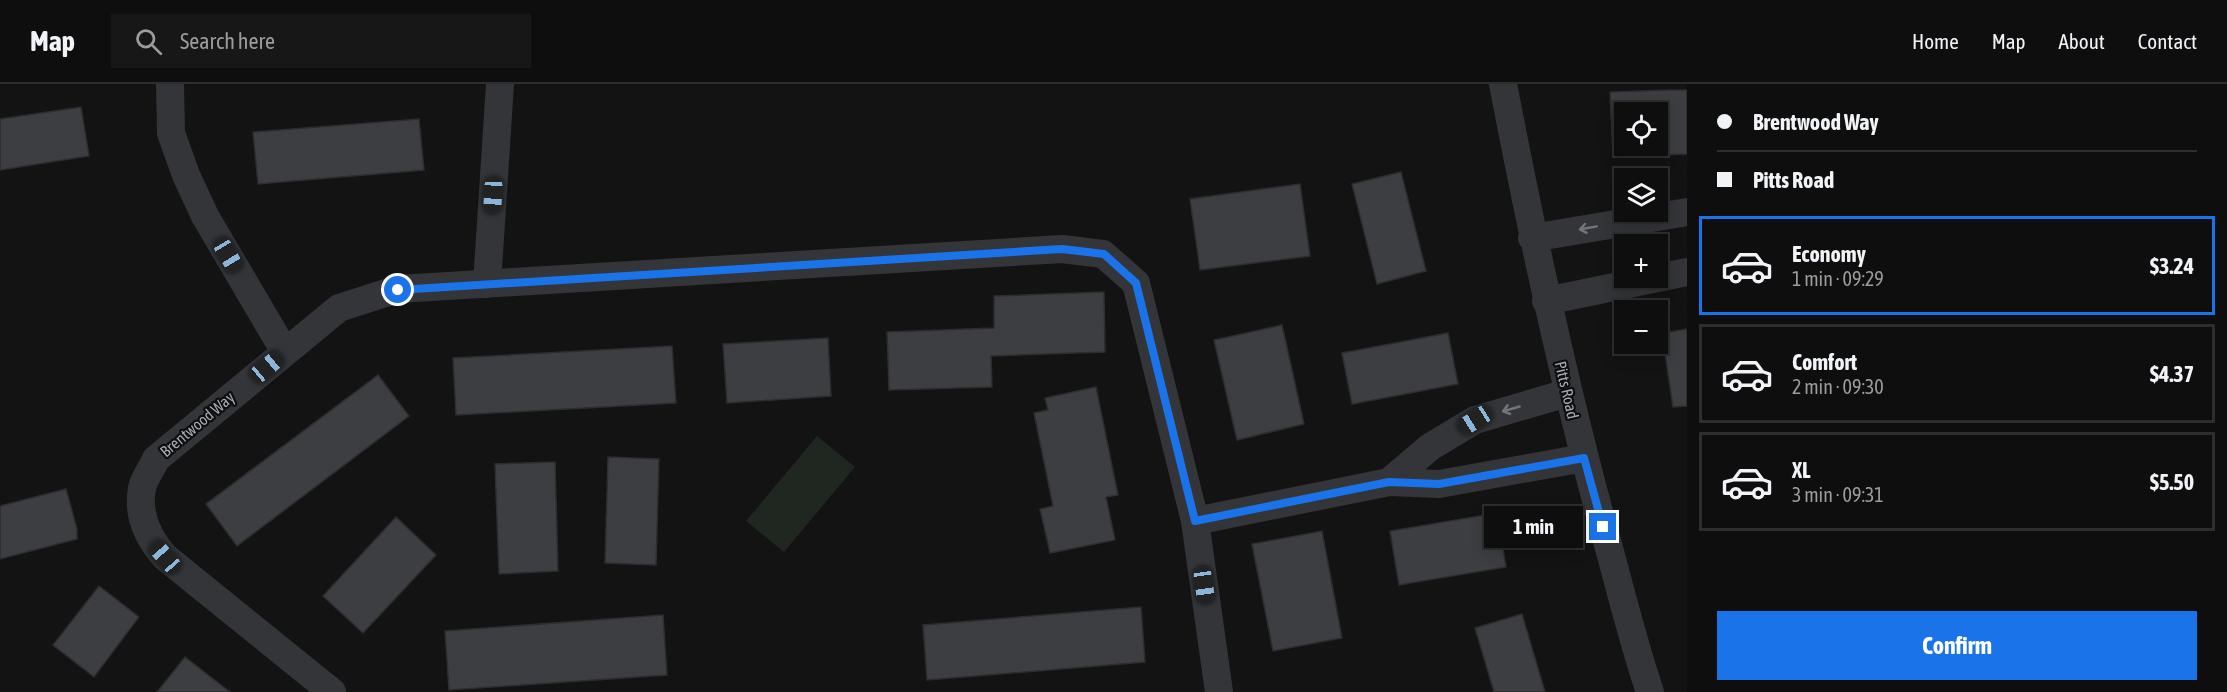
<!DOCTYPE html>
<html lang="en">
<head>
<meta charset="utf-8">
<style>
  body { margin:0; font-family:"Asap Condensed",sans-serif; background:#171718; color:#f1f3f6; height:100vh; display:flex; flex-direction:column; font-size:22px; white-space:nowrap }
  * { box-sizing:border-box; margin:0 }
  p { font-size:20px; color:#9b9c9e }
  .icon { flex:none; width:33px; height:33px; fill:none; stroke:currentColor; stroke-width:2; stroke-linecap:round; stroke-linejoin:round }
  .map { position:relative; flex:1; overflow:hidden }
  .drawer { display:flex; flex-direction:column; background:#0e0e0f; width:540px }
  .drawer>* { flex:none }
  .guide { display:grid; align-content:center; height:132px; padding:0 30px; background:#0e0e0f }
  .controls { position:absolute; left:1614px; top:18px; display:grid; gap:12px }
  .controls a { display:grid; place-items:center; width:54px; height:54px; border-radius:0px; background:#0e0e0f; box-shadow:0 3px 15px #0003,0 0 0 2px #2e2e2f; font-size:30px }
  .end { position:absolute; width:27px; height:27px; margin:-14px; border:8px solid #1a73e8; background:#fff; box-shadow:0 0 0 3px #fff }
  .from { border-radius:50% }
  .bubble { position:absolute; height:42px; border-radius:0px; background:#0e0e0f; box-shadow:0 3px 15px #0003,0 0 0 2px #2e2e2f; font-size:20px; font-weight:700; line-height:42px; text-align:center }
  .car { position:absolute; width:18px; height:36px; margin:-18px -9px; border-radius:8px; box-shadow:0 0 4px 2px #0007; background:linear-gradient(#222 24%,#8ab4d8 0 40%,#222 0 76%,#8ab4d8 0 86%,#222 0) }
  .guide b { display:flex; align-items:center; gap:21px; height:57px; font-size:22px }
  .guide b+b { border-top:2px solid #2e2e2f }
  .guide i { width:15px; height:15px; background:#f1f3f6 }
  ul { padding:0; list-style:none }
  li { display:flex; align-items:center; gap:18px; height:99px; margin:0 12px 9px; padding:0 18px; border:3px solid #2e2e2f; border-radius:0px }
  li div { flex:1 }
  li b { display:block; font-size:22px }
  li em { font-style:normal; font-weight:700 }
  li.active { border-color:#1a73e8 }
  li>.icon { width:54px; height:54px; stroke-width:1.5 }
  .primary-button { display:flex; gap:12px; margin-top:auto; padding:12px 30px }
  .primary-button a { flex:1; height:69px; border-radius:0px; background:#1a73e8; color:#fff; font-size:24px; font-weight:700; line-height:69px; text-align:center }
  header { display:flex; align-items:center; gap:36px; box-sizing:border-box; height:84px; padding:0 30px; background:#0e0e0f; border-bottom:2px solid #2e2e2f }
  header strong { font-size:28px }
  nav { display:flex; gap:33px; margin-inline-start:auto; font-size:21px }
  .search { width:420px; height:54px; background:#171718; display:flex; align-items:center; gap:15px; box-sizing:border-box; padding:0 21px; border-radius:0px; color:#9b9c9e; font-size:22px }
  main { display:flex; flex:1; min-height:0 }
  .map>svg:first-child { display:block }
  .green { fill:#1f2720 }
  .building { fill:#3d3e41; stroke:#2d2d30; stroke-width:1.5; fill-rule:evenodd }
  .lines { fill:none; stroke-linecap:round; stroke-linejoin:round }
  .street { stroke:#343539; stroke-width:28 }
  .oneway { stroke:#72757d }
  .route { stroke:#1a73e8; stroke-width:8 }
  .labels { text-anchor:middle; dominant-baseline:central; stroke-width:4.5; stroke-linejoin:round; paint-order:stroke }
  .street-label { font-size:16px; fill:#a4aab5; stroke:#0e0e0f }
</style>
</head>
<body>
<header>
<strong>Map</strong>
<div class="search"><svg class="icon" aria-label="search" viewBox="0 0 24 24"><circle cx="10" cy="10" r="6"/><path d="M15 15l6 6"/></svg>Search here</div>
<nav><a>Home</a><a>Map</a><a>About</a><a>Contact</a></nav>
</header>
<main>
<div class="map">
<svg width="1687" height="608" viewBox="0 0 1687 608">
  <rect width="100%" height="100%" fill="#131314"/>
  <path class="green" d="M 817,352 L 855,383 L 784,468 L 746,437 Z"/>
  <path class="building" d="M 1670,6 L 1687,6 L 1687,70 L 1613,73 L 1610,8 ZM 1624,28 L 1658,28 L 1658,62 L 1624,62 Z
    M 81,23 L 89,72 L 0,86 L 0,35 Z
    M 419,35 L 424,86 L 258,100 L 253,48 Z
    M 1401,88 L 1426,187 L 1377,200 L 1352,100 Z
    M 1300,100 L 1310,172 L 1200,186 L 1190,115 Z
    M 1104,208 L 1105,268 L 991,272 L 992,303 L 889,306 L 887,248 L 994,244 L 994,212 Z
    M 1282,241 L 1304,340 L 1237,356 L 1214,256 Z
    M 1687,245 L 1687,322 L 1673,323 L 1662,249 Z
    M 1448,249 L 1458,300 L 1352,320 L 1342,269 Z
    M 828,254 L 831,312 L 727,319 L 723,260 Z
    M 672,262 L 676,319 L 456,331 L 453,274 Z
    M 378,291 L 409,332 L 237,462 L 206,420 Z
    M 1096,303 L 1118,411 L 1106,413 L 1115,456 L 1050,469 L 1040,425 L 1053,422 L 1034,329 L 1048,326 L 1045,314 Z
    M 608,373 L 659,375 L 656,481 L 605,479 Z
    M 555,378 L 558,487 L 499,490 L 495,380 Z
    M 66,405 L 77,445 L 77,455 L 0,475 L 0,422 Z
    M 1497,429 L 1506,483 L 1399,501 L 1390,447 Z
    M 396,433 L 436,471 L 363,549 L 323,512 Z
    M 1322,447 L 1342,554 L 1273,567 L 1252,460 Z
    M 99,502 L 139,533 L 94,593 L 53,561 Z
    M 1141,523 L 1145,578 L 927,596 L 923,541 Z
    M 1522,530 L 1545,608 L 1494,608 L 1475,544 Z
    M 663,531 L 667,591 L 449,606 L 445,547 Z
    M 185,573 L 230,608 L 157,608 Z"/>
  <g class="lines">
    <path class="street" d="M 170,0 L 171,49 L 186,91 L 205,132 L 285,268
      M 1503,0 C 1533,156 1566,311 1609,464 C 1622,512 1634,561 1650,608
      M 1532,154 L 1687,128
      M 487,200 L 500,0
      M 1546,217 L 1687,188
      M 1389,398 L 1430,363 L 1475,336 L 1567,309
      M 1195,437 L 1389,398 L 1439,400 L 1584,374
      M 332,608 L 165,473 C 148,454 137,431 142,404 C 144,395 152,384 156,375 L 339,224 L 398,205 L 1062,165 L 1103,170 L 1136,199 L 1195,437 L 1219,608"/>
  </g>
  <defs><path id="oneway-shaft" d="M-6 0H5M1.5-3L5.5 0L1.5 3" fill="none" stroke-width="1.6" stroke-linecap="round" stroke-linejoin="round" transform="scale(1.5)"/></defs>
  <g class="oneway">
    <use href="#oneway-shaft" transform="translate(1588 144) rotate(170)"/>
    <use href="#oneway-shaft" transform="translate(1511 325) rotate(164)"/>
  </g>
  <g class="lines">
    <path class="route" d="M 398,206 L 1062,165 L 1104,170 L 1136,199 L 1195,437 L 1389,398 L 1439,400 L 1584,374 L 1603,443"/>
  </g>
  <g class="labels">
    <g class="street-label">
      <text transform="translate(1567 306) rotate(77)">Pitts Road</text>
      <text transform="translate(197 340) rotate(-40)">Brentwood Way</text>
    </g>
  </g>
</svg>
<div class="controls">
<a><svg class="icon" aria-label="locate" viewBox="0 0 24 24"><circle cx="12" cy="12" r="6"/><path d="M12 2v4M12 18v4M2 12h4M18 12h4"/></svg></a>
<a><svg class="icon" aria-label="layers" viewBox="0 0 24 24"><path d="M12 4l9 5-9 5-9-5zM3 14l9 5 9-5"/></svg></a>
<a>+</a>
<a>−</a>
</div>
<i class="end from" style="left:398px;top:206px"></i>
<i class="end" style="left:1603px;top:443px"></i>
<div class="bubble" style="left:1484px;top:422px;width:99px">1 min</div>
<i class="car" style="left:493px;top:111px;rotate:183deg"></i>
<i class="car" style="left:228px;top:171px;rotate:149deg"></i>
<i class="car" style="left:267px;top:283px;rotate:50deg"></i>
<i class="car" style="left:1475px;top:336px;rotate:238deg"></i>
<i class="car" style="left:165px;top:473px;rotate:319deg"></i>
<i class="car" style="left:1204px;top:501px;rotate:172deg"></i>
</div>
<section class="drawer">
<div class="guide">
<b><i class="from"></i>Brentwood Way</b>
<b><i></i>Pitts Road</b>
</div>
<ul>
<li class="active"><svg class="icon" aria-label="car" viewBox="0 0 24 24"><path d="M5 17H2v-5l4-1 3-4h7l3 4 3 1v5h-3M9 17h6M6 11h13"/><circle cx="7" cy="17" r="2"/><circle cx="17" cy="17" r="2"/></svg><div><b>Economy</b><p>1 min · 09:29</p></div><em>$3.24</em></li>
<li><svg class="icon" aria-label="car" viewBox="0 0 24 24"><path d="M5 17H2v-5l4-1 3-4h7l3 4 3 1v5h-3M9 17h6M6 11h13"/><circle cx="7" cy="17" r="2"/><circle cx="17" cy="17" r="2"/></svg><div><b>Comfort</b><p>2 min · 09:30</p></div><em>$4.37</em></li>
<li><svg class="icon" aria-label="car" viewBox="0 0 24 24"><path d="M5 17H2v-5l4-1 3-4h7l3 4 3 1v5h-3M9 17h6M6 11h13"/><circle cx="7" cy="17" r="2"/><circle cx="17" cy="17" r="2"/></svg><div><b>XL</b><p>3 min · 09:31</p></div><em>$5.50</em></li>
</ul>
<div class="primary-button"><a>Confirm</a></div>
</section>
</main>
</body>
</html>
